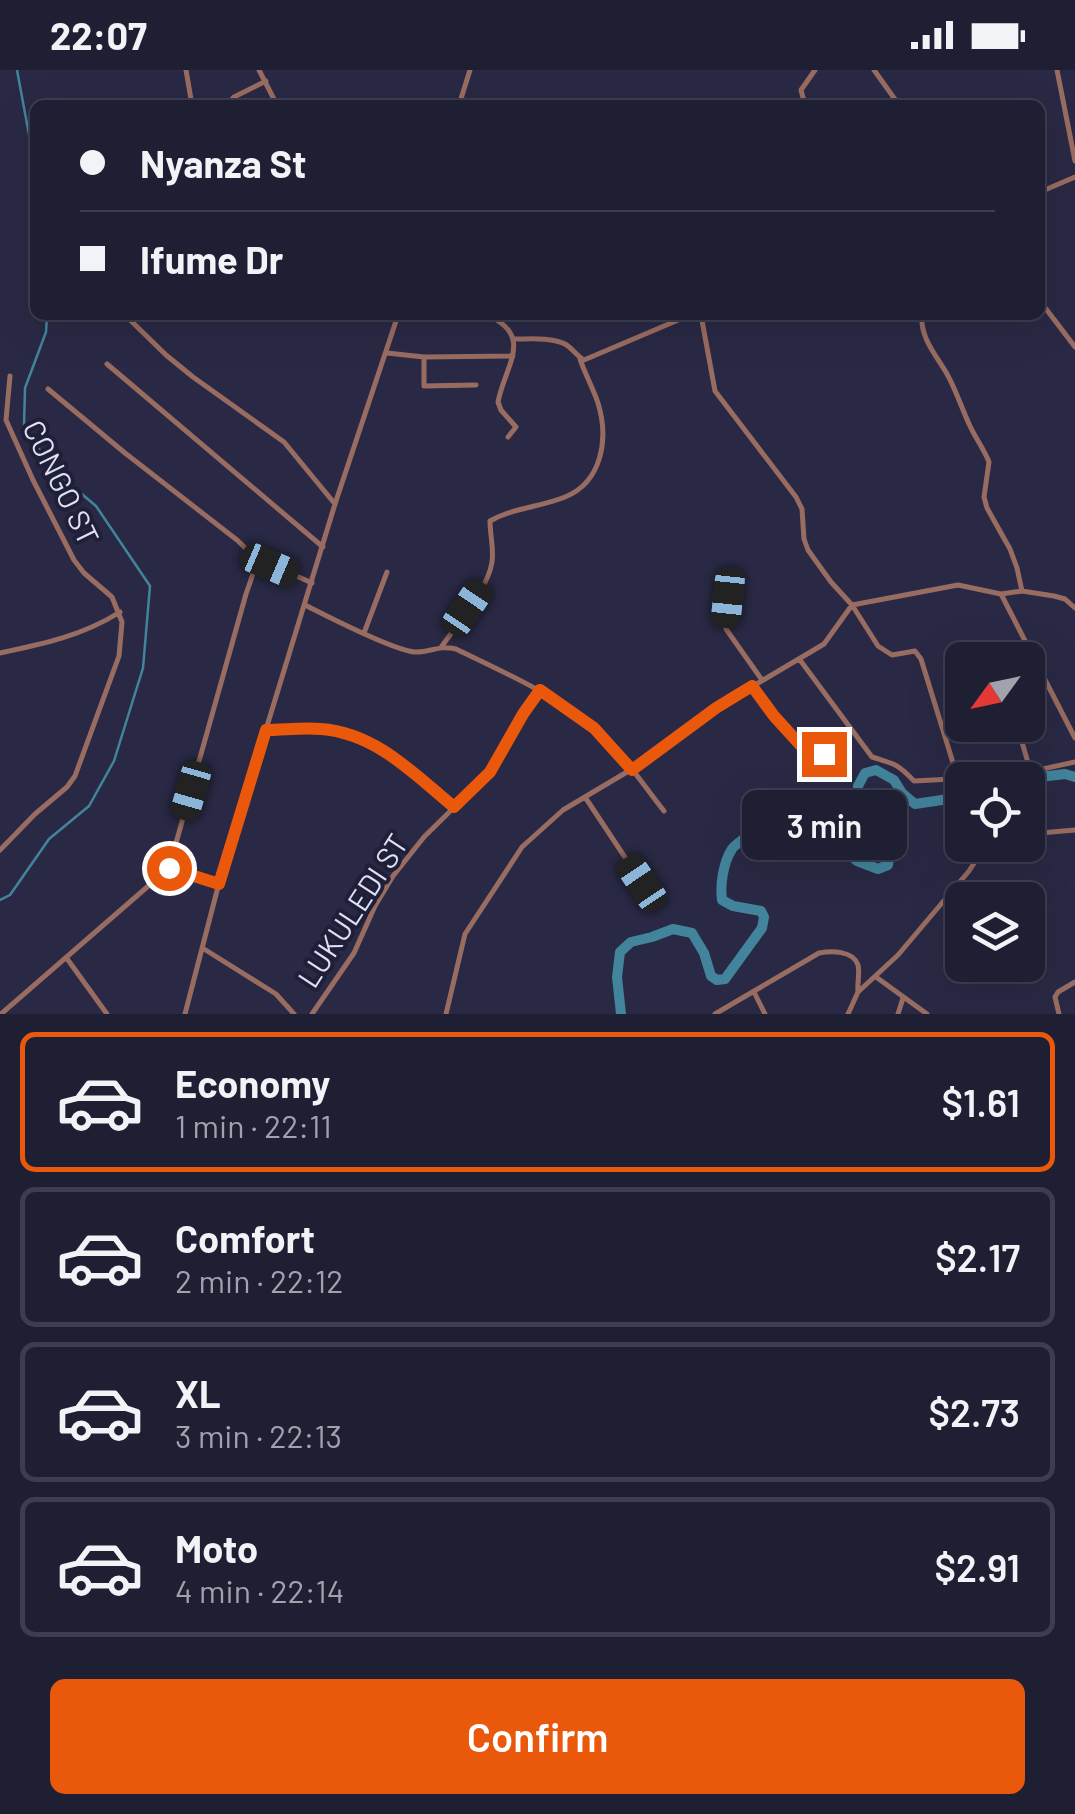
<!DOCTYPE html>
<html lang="en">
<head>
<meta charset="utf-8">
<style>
  body { margin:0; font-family:Barlow,sans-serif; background:#27273c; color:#f1f3f6; height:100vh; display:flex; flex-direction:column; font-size:38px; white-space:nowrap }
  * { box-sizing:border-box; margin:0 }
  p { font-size:32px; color:#a1a2ac }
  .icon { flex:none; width:55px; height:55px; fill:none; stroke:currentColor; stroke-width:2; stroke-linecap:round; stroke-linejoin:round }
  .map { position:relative; height:944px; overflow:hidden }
  .drawer { display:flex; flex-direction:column; background:#1f1f34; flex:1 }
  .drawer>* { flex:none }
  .banner { position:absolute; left:30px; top:30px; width:1015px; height:220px; border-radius:15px; box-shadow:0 10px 40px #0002,0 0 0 2px #3c3d4f; display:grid; align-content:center; height:220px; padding:0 50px; background:#1f1f34 }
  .needle { width:65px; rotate:237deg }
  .fabs { position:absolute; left:945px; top:572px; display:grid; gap:20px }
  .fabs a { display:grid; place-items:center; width:100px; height:100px; border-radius:15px; background:#1f1f34; box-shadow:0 10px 40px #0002,0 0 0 2px #3c3d4f; font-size:50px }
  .end { position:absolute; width:45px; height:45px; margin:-22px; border:12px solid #ea580c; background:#fff; box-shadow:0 0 0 5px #fff }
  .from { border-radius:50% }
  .bubble { position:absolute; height:70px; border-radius:15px; background:#1f1f34; box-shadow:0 10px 40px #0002,0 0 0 2px #3c3d4f; font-size:32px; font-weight:600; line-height:70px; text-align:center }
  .car { position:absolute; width:30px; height:60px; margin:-30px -15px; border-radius:12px; box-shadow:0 0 8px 2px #0007; background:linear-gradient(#222 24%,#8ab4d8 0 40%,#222 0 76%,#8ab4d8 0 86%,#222 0) }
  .banner b { display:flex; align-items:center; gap:35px; height:95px; font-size:38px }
  .banner b+b { border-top:2px solid #3c3d4f }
  .banner i { width:25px; height:25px; background:#f1f3f6 }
  ul { padding:18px 0 0; list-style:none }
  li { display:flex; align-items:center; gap:30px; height:140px; margin:0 20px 15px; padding:0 30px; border:5px solid #3c3d4f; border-radius:15px }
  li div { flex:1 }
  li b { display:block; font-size:38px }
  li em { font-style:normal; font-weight:600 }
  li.selected { border-color:#ea580c }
  li>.icon { width:90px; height:90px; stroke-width:1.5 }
  .primary-button { display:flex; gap:20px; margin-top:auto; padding:20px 50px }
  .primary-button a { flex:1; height:115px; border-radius:15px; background:#ea580c; color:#fff; font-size:40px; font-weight:600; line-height:115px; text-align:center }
  .status { display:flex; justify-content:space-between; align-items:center; height:70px; padding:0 50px; background:#1f1f34; direction:ltr }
  .status svg { height:28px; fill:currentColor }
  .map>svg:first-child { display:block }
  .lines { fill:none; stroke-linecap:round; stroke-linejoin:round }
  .stream { stroke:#42849b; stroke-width:2.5 }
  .river { stroke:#42849b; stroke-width:10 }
  .street { stroke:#996c61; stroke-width:5 }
  .route { stroke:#ea580c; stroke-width:12 }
  .labels { text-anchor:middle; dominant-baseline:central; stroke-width:8; stroke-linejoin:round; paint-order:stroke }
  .street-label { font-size:30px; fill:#dfe1f3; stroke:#1f1f3a }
</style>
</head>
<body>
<div class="status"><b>22:07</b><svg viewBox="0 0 49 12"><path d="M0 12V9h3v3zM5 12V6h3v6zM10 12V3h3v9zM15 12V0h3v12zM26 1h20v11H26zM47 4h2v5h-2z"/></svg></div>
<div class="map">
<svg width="1075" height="944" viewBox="0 0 1075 944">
  <rect width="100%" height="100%" fill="#292945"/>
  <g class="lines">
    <path class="stream" d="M 17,0 L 35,97
      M 0,830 L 10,825 L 49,769 L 89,736 L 114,691 L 143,598 L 150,516 L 96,436 L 52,399 L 24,356 L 25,318 L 46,262 L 47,245"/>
    <path class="river" d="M 1028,752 C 1036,739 1032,718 1040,707 L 1065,704 L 1075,707
      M 621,944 L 617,907 L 620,882 L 631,872 L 652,867 L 673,859 L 692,863 L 704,883 L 711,906 L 717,910 L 725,909 L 762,858 L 764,847 L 761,841 L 733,836 L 722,830 C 720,815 723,793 732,779 C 733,777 743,769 745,768 L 843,778 L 857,791 L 878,799 L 888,795 L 890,780 L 866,763 L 855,750 L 858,716 L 865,703 L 876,700 L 894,710 L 902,723 L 915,734 L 962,727"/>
    <path class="street" d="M 186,0 L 192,35
      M 259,0 L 277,35
      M 874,0 L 899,35
      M 1057,0 L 1075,91
      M 227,35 L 234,27 L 266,11
      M 459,35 L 470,0
      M 805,35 L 801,20 L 815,0
      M 1040,122 L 1075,107
      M 1040,231 L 1075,277
      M 125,245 L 166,285 L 193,307 L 284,372 L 335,434
      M 487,245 C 535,266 505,295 498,332 L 501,340 L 516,357 L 508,367
      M 701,245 L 715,321 L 796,427 L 802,439 L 804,469 L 808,480 L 831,512 L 852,535 L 878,576 L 892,585 L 915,581 L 921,589 L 958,709
      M 922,245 C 920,268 936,285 947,304 C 956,320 962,339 970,356 C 976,369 984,379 989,392 L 984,427 L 987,438 L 1010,479 L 1017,498 L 1022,521
      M 515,269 C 530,269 551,267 565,274 C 572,278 577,286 584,290 L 690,245
      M 387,283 L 424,287 L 513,286
      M 424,287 L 424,316 L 476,315
      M 107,294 L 323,477
      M 48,319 L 125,383 L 237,470 L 260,492
      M 730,512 L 726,559 L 762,610
      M 1001,524 L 1075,668
      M 305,535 C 327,546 396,582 416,582 C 432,582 438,575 456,579 C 503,602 552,623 593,657 C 620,680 642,713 664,741
      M 364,563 L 387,502
      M 442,576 C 458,553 488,519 492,492 C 494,478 490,465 490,451 C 512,438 541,437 565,427 C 602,412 609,369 598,333 C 593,318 585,304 580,289
      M 0,583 C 43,574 82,566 120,542
      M 800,590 L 872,687 C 894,694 897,693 914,711 L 1010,706 L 1075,692
      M 752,616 L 796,671 L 804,679 L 821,681 L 847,707
      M 985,655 L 989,659 L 1003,655
      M 1017,655 L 1031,703
      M 266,660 C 284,660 303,657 321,659 C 375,663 414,704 454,737
      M 585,727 L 642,813
      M 1028,764 L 1075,760
      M 0,780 L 35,744 L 67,717 L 75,706 L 119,586 L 122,552 L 112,527 L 84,503 L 74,490 L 33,410 L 6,350 L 10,306
      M 169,798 L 246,524 L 254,501 L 260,492 L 263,491 L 312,513
      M 204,879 L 276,924 L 294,944
      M 68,890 L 107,944
      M 876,907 L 927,944
      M 754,922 L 765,944
      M 1,944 L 169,798 L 219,813
      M 185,944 L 219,813 L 335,434 L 398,245
      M 312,944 L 354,883 L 375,836 L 393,806 L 424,767 L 490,702 L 509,666 L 540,620
      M 446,944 L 465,864 L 522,777 L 563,740 L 632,699 L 716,638 L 824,574 L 852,535 L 958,515 L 1001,524 L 1022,521 L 1054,526 L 1065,529 L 1075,538
      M 715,944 L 819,883 C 831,881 853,880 858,895 C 860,902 857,914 858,922
      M 848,944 L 858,922 L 898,885 L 969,801 L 986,775
      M 898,944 L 903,928
      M 1059,944 L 1055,927 L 1058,922 L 1075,912"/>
  </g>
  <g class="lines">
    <path class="route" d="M 169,798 L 219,814 L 266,660 C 284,660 303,657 321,659 C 376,663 414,704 454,737 L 490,702 L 523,644 L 540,620 L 594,658 L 632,700 L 716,638 L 752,616 L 774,646 L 804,679 L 824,684"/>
  </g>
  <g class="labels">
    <g class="street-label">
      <text transform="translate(62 412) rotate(64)">CONGO ST</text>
      <text transform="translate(352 840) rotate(-57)">LUKULEDI ST</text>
    </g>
  </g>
</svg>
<div class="fabs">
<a><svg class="needle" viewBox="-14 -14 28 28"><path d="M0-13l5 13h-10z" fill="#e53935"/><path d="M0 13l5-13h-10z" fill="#a1a2ac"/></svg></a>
<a><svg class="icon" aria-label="locate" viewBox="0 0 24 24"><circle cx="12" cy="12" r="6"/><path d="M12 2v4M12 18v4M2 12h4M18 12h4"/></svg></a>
<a><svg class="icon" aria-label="layers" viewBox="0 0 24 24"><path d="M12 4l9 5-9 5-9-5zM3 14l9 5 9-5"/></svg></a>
</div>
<i class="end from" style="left:169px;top:798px"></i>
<i class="end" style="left:824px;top:684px"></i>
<div class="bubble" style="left:742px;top:720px;width:165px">3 min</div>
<i class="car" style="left:270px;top:495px;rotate:113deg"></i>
<i class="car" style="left:728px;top:528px;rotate:186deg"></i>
<i class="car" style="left:467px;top:538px;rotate:34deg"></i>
<i class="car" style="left:191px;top:721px;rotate:196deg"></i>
<i class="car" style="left:642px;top:813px;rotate:326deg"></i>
<div class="banner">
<b><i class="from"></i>Nyanza St</b>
<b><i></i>Ifume Dr</b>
</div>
</div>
<section class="drawer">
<ul>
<li class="selected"><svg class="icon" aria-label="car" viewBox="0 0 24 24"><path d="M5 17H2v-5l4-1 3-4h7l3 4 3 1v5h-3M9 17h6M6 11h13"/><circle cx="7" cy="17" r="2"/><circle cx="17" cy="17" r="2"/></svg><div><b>Economy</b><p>1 min · 22:11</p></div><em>$1.61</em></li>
<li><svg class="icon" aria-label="car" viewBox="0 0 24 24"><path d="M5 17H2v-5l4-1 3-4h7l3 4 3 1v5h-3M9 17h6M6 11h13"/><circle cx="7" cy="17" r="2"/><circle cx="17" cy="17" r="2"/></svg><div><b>Comfort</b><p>2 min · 22:12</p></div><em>$2.17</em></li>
<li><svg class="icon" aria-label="car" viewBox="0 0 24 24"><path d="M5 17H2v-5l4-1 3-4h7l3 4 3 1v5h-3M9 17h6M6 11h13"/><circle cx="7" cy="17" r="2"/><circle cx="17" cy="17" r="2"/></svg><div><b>XL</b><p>3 min · 22:13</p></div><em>$2.73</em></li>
<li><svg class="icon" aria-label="car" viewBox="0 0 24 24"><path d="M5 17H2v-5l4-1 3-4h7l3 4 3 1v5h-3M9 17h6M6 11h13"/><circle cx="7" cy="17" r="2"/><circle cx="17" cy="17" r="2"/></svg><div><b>Moto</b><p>4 min · 22:14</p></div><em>$2.91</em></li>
</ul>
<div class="primary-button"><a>Confirm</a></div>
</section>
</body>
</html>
